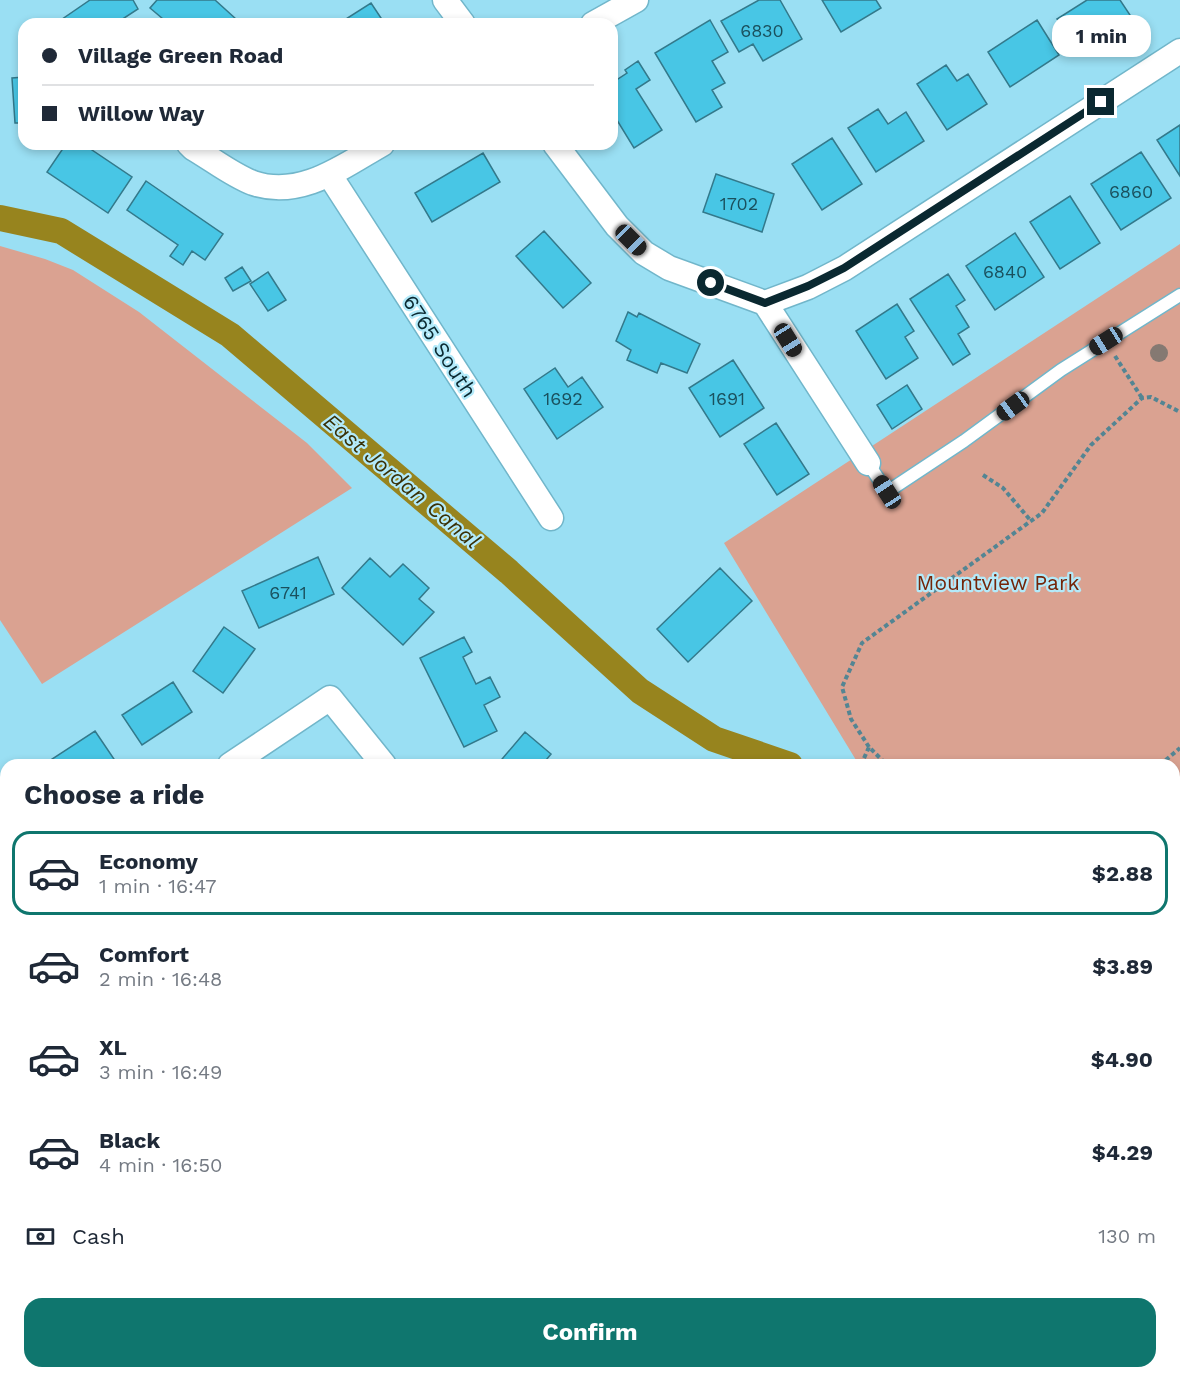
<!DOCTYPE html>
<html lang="en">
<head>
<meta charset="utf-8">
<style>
  body { margin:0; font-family:"Work Sans",sans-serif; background:#f2f2f3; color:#1f2937; height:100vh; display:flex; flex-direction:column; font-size:22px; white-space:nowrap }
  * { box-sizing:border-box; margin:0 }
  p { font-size:20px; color:#747a83 }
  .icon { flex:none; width:33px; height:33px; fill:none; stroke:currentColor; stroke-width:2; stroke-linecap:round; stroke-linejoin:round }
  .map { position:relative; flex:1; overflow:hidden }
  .sheet { position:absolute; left:0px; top:759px; width:1180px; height:620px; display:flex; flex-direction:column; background:#fff; border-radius:18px 18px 0 0; box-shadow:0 3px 9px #0003 }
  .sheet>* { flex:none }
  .guide { position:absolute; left:18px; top:18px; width:600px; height:132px; border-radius:18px; box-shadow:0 3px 9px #0003; display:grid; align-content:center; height:132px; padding:0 24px; background:#fff }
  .end { position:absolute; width:27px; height:27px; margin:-14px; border:8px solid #0a2830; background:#fff; box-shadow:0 0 0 3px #fff }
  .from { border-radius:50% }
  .bubble { position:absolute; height:42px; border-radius:18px; background:#fff; box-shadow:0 3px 9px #0003; font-size:20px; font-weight:700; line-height:42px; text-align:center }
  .car { position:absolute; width:18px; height:36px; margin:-18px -9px; border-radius:8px; box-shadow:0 0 4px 2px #0007; background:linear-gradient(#222 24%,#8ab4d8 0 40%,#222 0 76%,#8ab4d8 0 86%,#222 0) }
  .guide b { display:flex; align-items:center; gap:21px; height:57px; font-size:22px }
  .guide b+b { border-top:2px solid #e0e1e3 }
  .guide i { width:15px; height:15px; background:#1f2937 }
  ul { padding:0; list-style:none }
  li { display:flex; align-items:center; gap:18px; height:84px; margin:0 12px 9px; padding:0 12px; border:3px solid transparent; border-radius:18px }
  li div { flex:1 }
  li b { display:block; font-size:22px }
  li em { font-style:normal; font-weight:700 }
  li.active { border-color:#0f766e }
  li>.icon { width:54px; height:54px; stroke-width:1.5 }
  h2 { padding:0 24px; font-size:27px; line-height:72px }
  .pay { display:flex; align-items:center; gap:15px; height:66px; padding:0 24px; font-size:22px }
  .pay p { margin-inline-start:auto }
  .cta { display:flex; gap:12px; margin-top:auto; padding:12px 24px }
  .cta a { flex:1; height:69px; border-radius:18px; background:#0f766e; color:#fff; font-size:24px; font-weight:700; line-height:69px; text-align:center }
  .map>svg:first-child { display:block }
  .green { fill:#daa291 }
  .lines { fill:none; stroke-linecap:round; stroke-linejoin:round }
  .canal { stroke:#97841e; stroke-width:26 }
  .building { fill:#48c6e5; stroke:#33798b; stroke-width:1.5 }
  .service-casing { stroke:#71b6ca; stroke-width:15 }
  .minor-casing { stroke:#71b6ca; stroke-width:27 }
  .path { stroke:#538593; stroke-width:4; stroke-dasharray:4.5 3; stroke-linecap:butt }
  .service { stroke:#fff; stroke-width:12 }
  .minor { stroke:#fff; stroke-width:24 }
  .tree { fill:#857972 }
  .route { stroke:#0a2830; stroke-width:8 }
  .labels { text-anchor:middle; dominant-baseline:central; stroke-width:4.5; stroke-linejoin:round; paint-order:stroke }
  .number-label { font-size:18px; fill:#1a505d }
  .street-label { font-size:21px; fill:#0a2830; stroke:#b3eafa }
  .park-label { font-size:21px; fill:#742508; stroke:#b3eafa }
  .water-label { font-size:22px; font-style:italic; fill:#393107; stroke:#b3eafa }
</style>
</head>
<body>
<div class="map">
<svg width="1180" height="1378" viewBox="0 0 1180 1378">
  <rect width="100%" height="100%" fill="#9adff3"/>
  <path class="green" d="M 1180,244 L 1180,865 L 1175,864 L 1174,765 L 859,765 L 724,543 Z
    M 0,246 L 45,259 L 73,270 L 139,312 L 307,443 L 352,488 L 42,684 L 0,620 Z"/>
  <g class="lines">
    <path class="canal" d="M 0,218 L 61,231 L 230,335 L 509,572 L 640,691 L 714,739 L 790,765"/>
  </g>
  <path class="building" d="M 90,0 L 133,0 L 138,9 L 115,24 L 55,24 Z
    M 157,0 L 215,0 L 236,19 L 232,24 L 169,24 L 150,8 Z
    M 759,0 L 780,0 L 802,39 L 763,61 L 753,44 L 739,52 L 721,21 Z
    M 822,0 L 876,0 L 881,8 L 841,32 Z
    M 1087,0 L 1120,0 L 1130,15 L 1077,49 L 1057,19 Z
    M 371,3 L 385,24 L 338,24 Z
    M 710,20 L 728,52 L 712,61 L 725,83 L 712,90 L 722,107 L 696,122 L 655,53 Z
    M 1037,20 L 1059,55 L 1010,87 L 988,52 Z
    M 638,61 L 650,80 L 636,89 L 662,130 L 634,148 L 612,112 L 612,83 L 627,73 L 625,70 Z
    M 946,65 L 957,81 L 968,74 L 987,104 L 947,130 L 917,84 Z
    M 24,77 L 24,123 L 15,123 L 12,78 Z
    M 878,109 L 888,124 L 906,112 L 924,141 L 876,172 L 848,128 Z
    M 1180,125 L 1180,176 L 1157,140 Z
    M 832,138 L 862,184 L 822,210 L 792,164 Z
    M 66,144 L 83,144 L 132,177 L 108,213 L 47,172 Z
    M 1141,152 L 1171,198 L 1121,230 L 1091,184 Z
    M 483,153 L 500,182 L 432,222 L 415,193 Z
    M 716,174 L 774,194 L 762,232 L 703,212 Z
    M 146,181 L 223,234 L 205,260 L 192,251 L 183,265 L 170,256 L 178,245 L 127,210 Z
    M 1070,196 L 1100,243 L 1060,269 L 1030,222 Z
    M 544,231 L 591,283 L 563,308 L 516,256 Z
    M 1015,233 L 1044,277 L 995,310 L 966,266 Z
    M 242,267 L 251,281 L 233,291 L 225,278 Z
    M 268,272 L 286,300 L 268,311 L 250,284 Z
    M 948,274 L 965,300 L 956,306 L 969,327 L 958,334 L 970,354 L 953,365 L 910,299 Z
    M 897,304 L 914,331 L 905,337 L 918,358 L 886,379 L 856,331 Z
    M 628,312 L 637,317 L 639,313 L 700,344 L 687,373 L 661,363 L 657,373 L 627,360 L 631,350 L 616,341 Z
    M 733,360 L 764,408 L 720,437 L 689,388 Z
    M 555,368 L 568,387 L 582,377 L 603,407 L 557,439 L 524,389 Z
    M 907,385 L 922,409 L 892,429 L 877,405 Z
    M 776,423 L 809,474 L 777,495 L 744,444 Z
    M 318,557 L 334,594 L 259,628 L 242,591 Z
    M 370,558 L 390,577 L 403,564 L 429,588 L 419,599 L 434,612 L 403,645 L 342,588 Z
    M 720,568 L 752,601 L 688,662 L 657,629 Z
    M 224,627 L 255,649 L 223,693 L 193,671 Z
    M 464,637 L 472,652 L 463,657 L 476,684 L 490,677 L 500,697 L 484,705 L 497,731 L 464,747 L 420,658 Z
    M 173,682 L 192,712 L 142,745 L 122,715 Z
    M 95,731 L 118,765 L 43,765 Z
    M 525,732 L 551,754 L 542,765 L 497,765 Z
    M 6,777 L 6,830 L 0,834 L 0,780 Z
    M 6,968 L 6,980 L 0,972 Z
    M 1178,975 L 1180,975 L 1180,1020 L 1174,1018 L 1174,989 Z
    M 0,1198 L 6,1208 L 0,1213 Z
    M 6,1228 L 6,1264 L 0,1254 L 0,1232 Z
    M 107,1372 L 115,1372 L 119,1378 L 98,1378 Z
    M 256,1372 L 294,1372 L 285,1378 L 259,1378 Z
    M 557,1372 L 590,1372 L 594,1378 L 549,1378 Z
    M 887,1372 L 912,1372 L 916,1378 L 879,1378 Z
    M 946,1372 L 963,1372 L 955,1378 L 950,1378 Z"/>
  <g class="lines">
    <g class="service-casing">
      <path id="service" d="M 868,463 L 887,492 L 964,441 L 1061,370 L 1180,295"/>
    </g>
    <g class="minor-casing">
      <path id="minor" d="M 445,0 L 463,24
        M 593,24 L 636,0
        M 189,144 L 193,148 C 212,159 232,175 253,183 C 300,199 342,167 382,144
        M 555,144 L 617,226 L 644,253 L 669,268 L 765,303 L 868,463
        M 329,174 L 551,518
        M 765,303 L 808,287 L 845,268 L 1180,51
        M 230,765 L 330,698 L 384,765
        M 0,901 L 6,898
        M 0,1078 L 6,1087
        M 1174,1093 L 1180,1094
        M 1174,1360 L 1180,1357
        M 190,1372 L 194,1378
        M 419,1378 L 429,1372
        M 1109,1378 L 1135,1372"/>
    </g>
    <path class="path" d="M 1115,356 L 1142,398
      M 983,475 L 1003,488 L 1031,521
      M 869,747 L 851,719 L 842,687 L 862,643 L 1042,513 L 1091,445 L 1142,398 L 1151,397 L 1180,412
      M 861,765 L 869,747 L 887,765
      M 1160,765 L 1180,748
      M 1174,836 L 1180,837
      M 1174,897 L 1180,898"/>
    <use href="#service" class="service"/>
    <use href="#minor" class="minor"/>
  </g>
  <circle class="tree" cx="1159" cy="353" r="9"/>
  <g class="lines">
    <path class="route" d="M 711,283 L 765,303 L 808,286 L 844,268 L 1101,102"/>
  </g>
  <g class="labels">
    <g class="number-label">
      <text x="762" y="30">6830</text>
      <text x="1131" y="191">6860</text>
      <text x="739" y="203">1702</text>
      <text x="1005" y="271">6840</text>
      <text x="563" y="398">1692</text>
      <text x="727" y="398">1691</text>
      <text x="288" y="592">6741</text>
    </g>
    <g class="street-label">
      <text transform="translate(440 346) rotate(57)">6765 South</text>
    </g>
    <g class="park-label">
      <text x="998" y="582">Mountview Park</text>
    </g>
    <g class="water-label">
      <text transform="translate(402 481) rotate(40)">East Jordan Canal</text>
    </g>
  </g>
</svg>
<i class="end from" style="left:711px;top:283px"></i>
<i class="end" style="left:1101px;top:102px"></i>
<div class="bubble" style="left:1052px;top:15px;width:99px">1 min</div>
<i class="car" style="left:631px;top:240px;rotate:135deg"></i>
<i class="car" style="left:788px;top:340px;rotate:148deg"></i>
<i class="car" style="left:1106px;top:341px;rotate:238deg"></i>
<i class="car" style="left:1013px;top:406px;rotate:234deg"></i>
<i class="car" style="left:887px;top:492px;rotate:327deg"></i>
<div class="guide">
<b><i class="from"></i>Village Green Road</b>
<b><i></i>Willow Way</b>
</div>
<section class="sheet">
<h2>Choose a ride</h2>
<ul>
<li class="active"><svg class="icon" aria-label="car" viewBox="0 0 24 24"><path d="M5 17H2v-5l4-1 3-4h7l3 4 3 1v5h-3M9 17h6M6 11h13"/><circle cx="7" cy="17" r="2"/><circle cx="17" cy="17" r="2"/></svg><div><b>Economy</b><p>1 min · 16:47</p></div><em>$2.88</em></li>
<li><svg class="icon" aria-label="car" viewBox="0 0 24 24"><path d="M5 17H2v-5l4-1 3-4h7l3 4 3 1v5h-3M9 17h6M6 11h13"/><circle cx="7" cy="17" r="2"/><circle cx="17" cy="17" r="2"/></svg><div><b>Comfort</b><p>2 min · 16:48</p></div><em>$3.89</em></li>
<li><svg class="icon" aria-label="car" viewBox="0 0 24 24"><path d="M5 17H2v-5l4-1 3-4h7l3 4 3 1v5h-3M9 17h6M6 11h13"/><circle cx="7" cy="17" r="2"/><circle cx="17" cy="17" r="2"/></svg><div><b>XL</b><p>3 min · 16:49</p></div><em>$4.90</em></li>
<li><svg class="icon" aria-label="car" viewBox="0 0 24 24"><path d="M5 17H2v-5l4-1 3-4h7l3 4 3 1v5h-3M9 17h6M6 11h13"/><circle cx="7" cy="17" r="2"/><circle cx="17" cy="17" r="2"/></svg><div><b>Black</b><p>4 min · 16:50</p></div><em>$4.29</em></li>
</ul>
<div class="pay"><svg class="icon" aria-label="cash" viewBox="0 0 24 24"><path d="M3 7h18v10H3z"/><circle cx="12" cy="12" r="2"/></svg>Cash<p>130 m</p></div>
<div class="cta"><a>Confirm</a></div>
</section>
</div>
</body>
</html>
